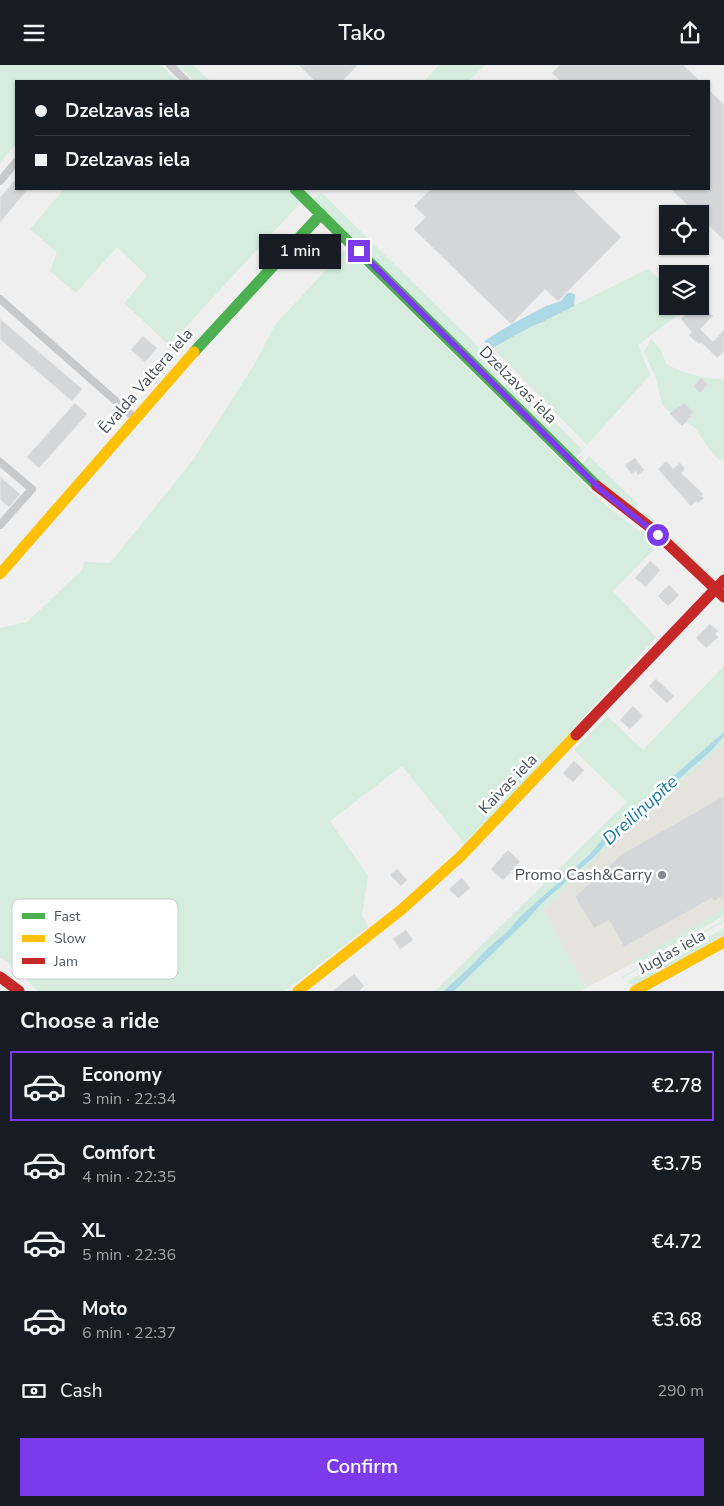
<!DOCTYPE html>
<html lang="en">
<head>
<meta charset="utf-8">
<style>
  body { margin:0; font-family:"Nunito Sans",sans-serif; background:#242831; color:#f1f3f6; height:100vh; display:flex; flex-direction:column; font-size:19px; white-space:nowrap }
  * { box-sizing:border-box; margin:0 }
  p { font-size:16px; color:#9ea1a6 }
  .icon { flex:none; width:28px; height:28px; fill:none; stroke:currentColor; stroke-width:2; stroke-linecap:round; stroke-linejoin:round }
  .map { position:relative; height:926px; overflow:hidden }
  .drawer { display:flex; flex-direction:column; background:#171b24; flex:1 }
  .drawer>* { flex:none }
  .guide { position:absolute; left:15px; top:15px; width:695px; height:110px; border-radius:0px; box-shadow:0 1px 4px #0004; display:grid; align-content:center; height:110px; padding:0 20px; background:#171b24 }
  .fabs { position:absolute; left:659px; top:140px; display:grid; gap:10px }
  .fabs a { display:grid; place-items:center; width:50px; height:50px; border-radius:0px; background:#171b24; box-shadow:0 1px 4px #0004; font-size:25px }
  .end { position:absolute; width:22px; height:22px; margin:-11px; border:6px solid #7c3aed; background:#fff; box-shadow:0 0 0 2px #fff }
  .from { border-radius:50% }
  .bubble { position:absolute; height:35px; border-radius:0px; background:#171b24; box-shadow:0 1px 4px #0004; font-size:16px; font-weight:600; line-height:35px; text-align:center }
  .guide b { display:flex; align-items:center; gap:18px; height:48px; font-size:19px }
  .guide b+b { border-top:1px solid #363941 }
  .guide i { width:12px; height:12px; background:#f1f3f6 }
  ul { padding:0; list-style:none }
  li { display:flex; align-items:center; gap:15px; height:70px; margin:0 10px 8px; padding:0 10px; border:2px solid transparent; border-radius:0px }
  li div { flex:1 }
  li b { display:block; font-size:19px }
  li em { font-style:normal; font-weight:600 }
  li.on { border-color:#7c3aed }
  li>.icon { width:45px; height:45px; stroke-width:1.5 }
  h2 { padding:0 20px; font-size:22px; line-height:60px }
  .pay { display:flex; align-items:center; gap:12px; height:55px; padding:0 20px; font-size:19px }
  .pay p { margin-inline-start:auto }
  .action { display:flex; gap:10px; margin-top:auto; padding:10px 20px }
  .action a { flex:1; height:58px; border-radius:0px; background:#7c3aed; color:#fff; font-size:20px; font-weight:600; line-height:58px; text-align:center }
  header { display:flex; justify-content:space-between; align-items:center; height:65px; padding:0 20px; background:#171b24; font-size:22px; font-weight:600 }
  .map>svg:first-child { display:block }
  .commercial { fill:#e4e3dc }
  .green { fill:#d5ecdf }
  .water { fill:#add9e7 }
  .building { fill:#d5d6d8; stroke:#e0e1e2 }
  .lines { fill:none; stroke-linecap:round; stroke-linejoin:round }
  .street { stroke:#c7c9ca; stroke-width:8 }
  .fast { stroke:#4caf50; stroke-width:11 }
  .slow { stroke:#ffc107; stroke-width:11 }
  .jam { stroke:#c62828; stroke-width:11 }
  .route { stroke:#7c3aed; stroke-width:6 }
  .poi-dot { fill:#82888e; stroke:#fff; stroke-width:2 }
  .labels { text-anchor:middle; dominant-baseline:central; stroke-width:5; stroke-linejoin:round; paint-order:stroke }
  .street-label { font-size:16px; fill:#485059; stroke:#fff }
  .poi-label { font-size:16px; fill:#485059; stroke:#fff; text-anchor:end }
  .water-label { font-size:18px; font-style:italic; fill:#197a9b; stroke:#fff }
  .key { fill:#fff; stroke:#c8cacd; stroke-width:1 }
  .key-label { font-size:14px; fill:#485059 }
</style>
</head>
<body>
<header><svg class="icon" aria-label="menu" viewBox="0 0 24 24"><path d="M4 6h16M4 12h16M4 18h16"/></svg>Tako<svg class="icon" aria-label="share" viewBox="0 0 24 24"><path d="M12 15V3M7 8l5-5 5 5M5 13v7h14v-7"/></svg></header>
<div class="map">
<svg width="724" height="926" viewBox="0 0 724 926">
  <rect width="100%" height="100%" fill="#efefef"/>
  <path class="commercial" d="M 724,679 L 724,849 L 586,923 L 543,845 L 617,772 Z"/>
  <path class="green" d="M 0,0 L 161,0 L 177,16 L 16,16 L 16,79 L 0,98 Z
    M 177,0 L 193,0 L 210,16 L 194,16 Z
    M 439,0 L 486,0 L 468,16 L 424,16 Z
    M 64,124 L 287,124 L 301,137 L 169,280 L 124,238 L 147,211 L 117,182 L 76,228 L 50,206 L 57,188 L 30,164 Z
    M 321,128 L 323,129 L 506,309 L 499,317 L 314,134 Z
    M 346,183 L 609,443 L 658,480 L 613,526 L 656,572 L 514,729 L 464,778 L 402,701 L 330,756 L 368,811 L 362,850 L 368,862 L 285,926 L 38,926 L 6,896 L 0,893 L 0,563 L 27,557 L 82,505 L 84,497 L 110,498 L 193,395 L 254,300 L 275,260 Z
    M 648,204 L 667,220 L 668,241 L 684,241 L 675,252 L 638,280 L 650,310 L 587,380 L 491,281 Z
    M 651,274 L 661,285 L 666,299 C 683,308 704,314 724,314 L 724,394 L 719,395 L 710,385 L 695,363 L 684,354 L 671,349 L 662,339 L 656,313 L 644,287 Z
    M 512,315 L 583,385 L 575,393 L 504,322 Z
    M 589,391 L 638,439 L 634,445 L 603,420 L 582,399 Z
    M 645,446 L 715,514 L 710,512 L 669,472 L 641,450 Z
    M 724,601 L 724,679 L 617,772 L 543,845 L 586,923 L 581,926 L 435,926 L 627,737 L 574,685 L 607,651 L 643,685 Z
    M 724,844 L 724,851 L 635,900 L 633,896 Z
    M 724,855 L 724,857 L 622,913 L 622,912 Z
    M 724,863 L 724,870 L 638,919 L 630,919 L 627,917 Z"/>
  <path class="water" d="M 567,228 L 572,228 L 575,230 L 574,241 L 546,255 L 543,257 L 534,260 L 492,283 L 484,276 L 510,260 L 546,241 L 561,236 Z
    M 724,667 L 724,671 L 711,686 L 614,770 L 594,792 L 542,838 L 527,855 L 454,926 L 444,926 L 472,900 L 487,884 L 507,867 L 521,851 L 589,790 L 606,770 Z"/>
  <path class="building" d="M 299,0 L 358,0 L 342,16 L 315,16 Z
    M 560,0 L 683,0 L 700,16 L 561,16 L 552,8 Z
    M 709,25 L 724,40 L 724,175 L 700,152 L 700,149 L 697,149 L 671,124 L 709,124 Z
    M 16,114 L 16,124 L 28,124 L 0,157 L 0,133 Z
    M 431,124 L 572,124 L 621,172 L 558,236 L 545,224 L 511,259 L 414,164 L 426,152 L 414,141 Z
    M 690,241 L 702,241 L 713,251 L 700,264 L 713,277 L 724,265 L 724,286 L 717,293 L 701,277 L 699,279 L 697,276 L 696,277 L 689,270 L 692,267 L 681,254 L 687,249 L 685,246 Z
    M 0,254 L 82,324 L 72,336 L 0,274 Z
    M 143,271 L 157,283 L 145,297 L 131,285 Z
    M 701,313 L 708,319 L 700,328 L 693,321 Z
    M 75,338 L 87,349 L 39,403 L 27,392 Z
    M 684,338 L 694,347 L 690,350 L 692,351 L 682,361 L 670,349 L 680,340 L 681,341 Z
    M 635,393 L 644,405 L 638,410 L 636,406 L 632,409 L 625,400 Z
    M 666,396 L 673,404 L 680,398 L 685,403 L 681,408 L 703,429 L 701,431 L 704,433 L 698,438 L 696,436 L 691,441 L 658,404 Z
    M 0,412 L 20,429 L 9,442 L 0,434 Z
    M 650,496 L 660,505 L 646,522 L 635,513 Z
    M 669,520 L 679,530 L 668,541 L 658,531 Z
    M 710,559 L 718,566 L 715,569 L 718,572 L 706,583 L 696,573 Z
    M 656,614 L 674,631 L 667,638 L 649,621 Z
    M 633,641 L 643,651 L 630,664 L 620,655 Z
    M 574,696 L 584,705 L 573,717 L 563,708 Z
    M 724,731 L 724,831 L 714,836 L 712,833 L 624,882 L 609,855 L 594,863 L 575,832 L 622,789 Z
    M 508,785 L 520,797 L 503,815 L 491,804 Z
    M 397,804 L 407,815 L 401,821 L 390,810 Z
    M 462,813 L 470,823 L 458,833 L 449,824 Z
    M 406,865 L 413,875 L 400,884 L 393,874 Z
    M 354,909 L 364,921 L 359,926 L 333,926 Z"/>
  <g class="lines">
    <path class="street" d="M 170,0 L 186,16
      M 0,116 L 16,97
      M 0,234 L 135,353
      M 0,397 L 32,424 L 0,460"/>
    <path class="fast" d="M 295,124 L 597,421
      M 194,287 L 321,149"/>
    <path class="slow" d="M 0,509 L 194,287
      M 298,926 L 401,845 L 460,792 L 576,670
      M 635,926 L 724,877"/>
    <path class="jam" d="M 597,421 L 651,463 L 724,532
      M 576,670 L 724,515
      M 0,912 L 19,926"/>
  </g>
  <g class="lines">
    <path class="route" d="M 359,186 L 602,426 L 658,470"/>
  </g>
  <circle class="poi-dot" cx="662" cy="810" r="5"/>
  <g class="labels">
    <g class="street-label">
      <text transform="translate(146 316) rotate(-49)">Ēvalda Valtera iela</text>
      <text transform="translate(518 320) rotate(45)">Dzelzavas iela</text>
      <text transform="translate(508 719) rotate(-46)">Kaivas iela</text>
      <text transform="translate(672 887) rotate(-29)">Juglas iela</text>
    </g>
    <g class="poi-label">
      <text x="652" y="810">Promo Cash&amp;Carry</text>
    </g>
    <g class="water-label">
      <text transform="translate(640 745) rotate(-42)">Dreiliņupīte</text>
    </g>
  </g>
  <rect x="12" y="834" width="166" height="80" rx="8" class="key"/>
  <rect x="22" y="848" width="23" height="6" fill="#4caf50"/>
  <rect x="22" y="870" width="23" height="7" fill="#ffc107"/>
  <rect x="22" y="893" width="23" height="6" fill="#c62828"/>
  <g class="key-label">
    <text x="54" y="856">Fast</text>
    <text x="54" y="878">Slow</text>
    <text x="54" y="901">Jam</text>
  </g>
</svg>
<div class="fabs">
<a><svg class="icon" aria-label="locate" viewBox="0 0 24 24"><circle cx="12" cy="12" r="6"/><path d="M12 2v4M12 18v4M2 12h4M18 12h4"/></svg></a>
<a><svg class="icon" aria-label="layers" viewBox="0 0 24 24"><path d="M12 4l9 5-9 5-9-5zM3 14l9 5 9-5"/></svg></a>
</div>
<i class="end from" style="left:658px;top:470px"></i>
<i class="end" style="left:359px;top:186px"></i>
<div class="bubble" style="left:259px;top:169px;width:82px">1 min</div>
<div class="guide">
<b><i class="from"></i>Dzelzavas iela</b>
<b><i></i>Dzelzavas iela</b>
</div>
</div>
<section class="drawer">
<h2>Choose a ride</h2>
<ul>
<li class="on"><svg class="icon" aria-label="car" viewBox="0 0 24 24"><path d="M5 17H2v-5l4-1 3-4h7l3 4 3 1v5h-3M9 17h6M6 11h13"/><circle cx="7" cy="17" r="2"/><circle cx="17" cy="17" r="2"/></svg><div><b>Economy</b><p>3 min · 22:34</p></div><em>€2.78</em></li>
<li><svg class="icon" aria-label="car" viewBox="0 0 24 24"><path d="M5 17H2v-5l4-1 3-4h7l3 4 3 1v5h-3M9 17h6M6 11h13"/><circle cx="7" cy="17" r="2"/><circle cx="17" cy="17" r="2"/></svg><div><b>Comfort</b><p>4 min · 22:35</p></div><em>€3.75</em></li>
<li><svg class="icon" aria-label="car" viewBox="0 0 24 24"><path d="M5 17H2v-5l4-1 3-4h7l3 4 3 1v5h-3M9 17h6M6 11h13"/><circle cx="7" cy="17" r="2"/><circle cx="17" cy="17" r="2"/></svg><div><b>XL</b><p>5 min · 22:36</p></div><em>€4.72</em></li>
<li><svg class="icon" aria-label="car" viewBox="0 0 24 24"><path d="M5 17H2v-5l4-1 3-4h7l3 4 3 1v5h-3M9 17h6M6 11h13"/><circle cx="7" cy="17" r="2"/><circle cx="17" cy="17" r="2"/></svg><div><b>Moto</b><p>6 min · 22:37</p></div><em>€3.68</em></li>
</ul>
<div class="pay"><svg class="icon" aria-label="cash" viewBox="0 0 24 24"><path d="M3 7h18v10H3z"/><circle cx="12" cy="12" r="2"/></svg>Cash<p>290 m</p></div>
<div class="action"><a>Confirm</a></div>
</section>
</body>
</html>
